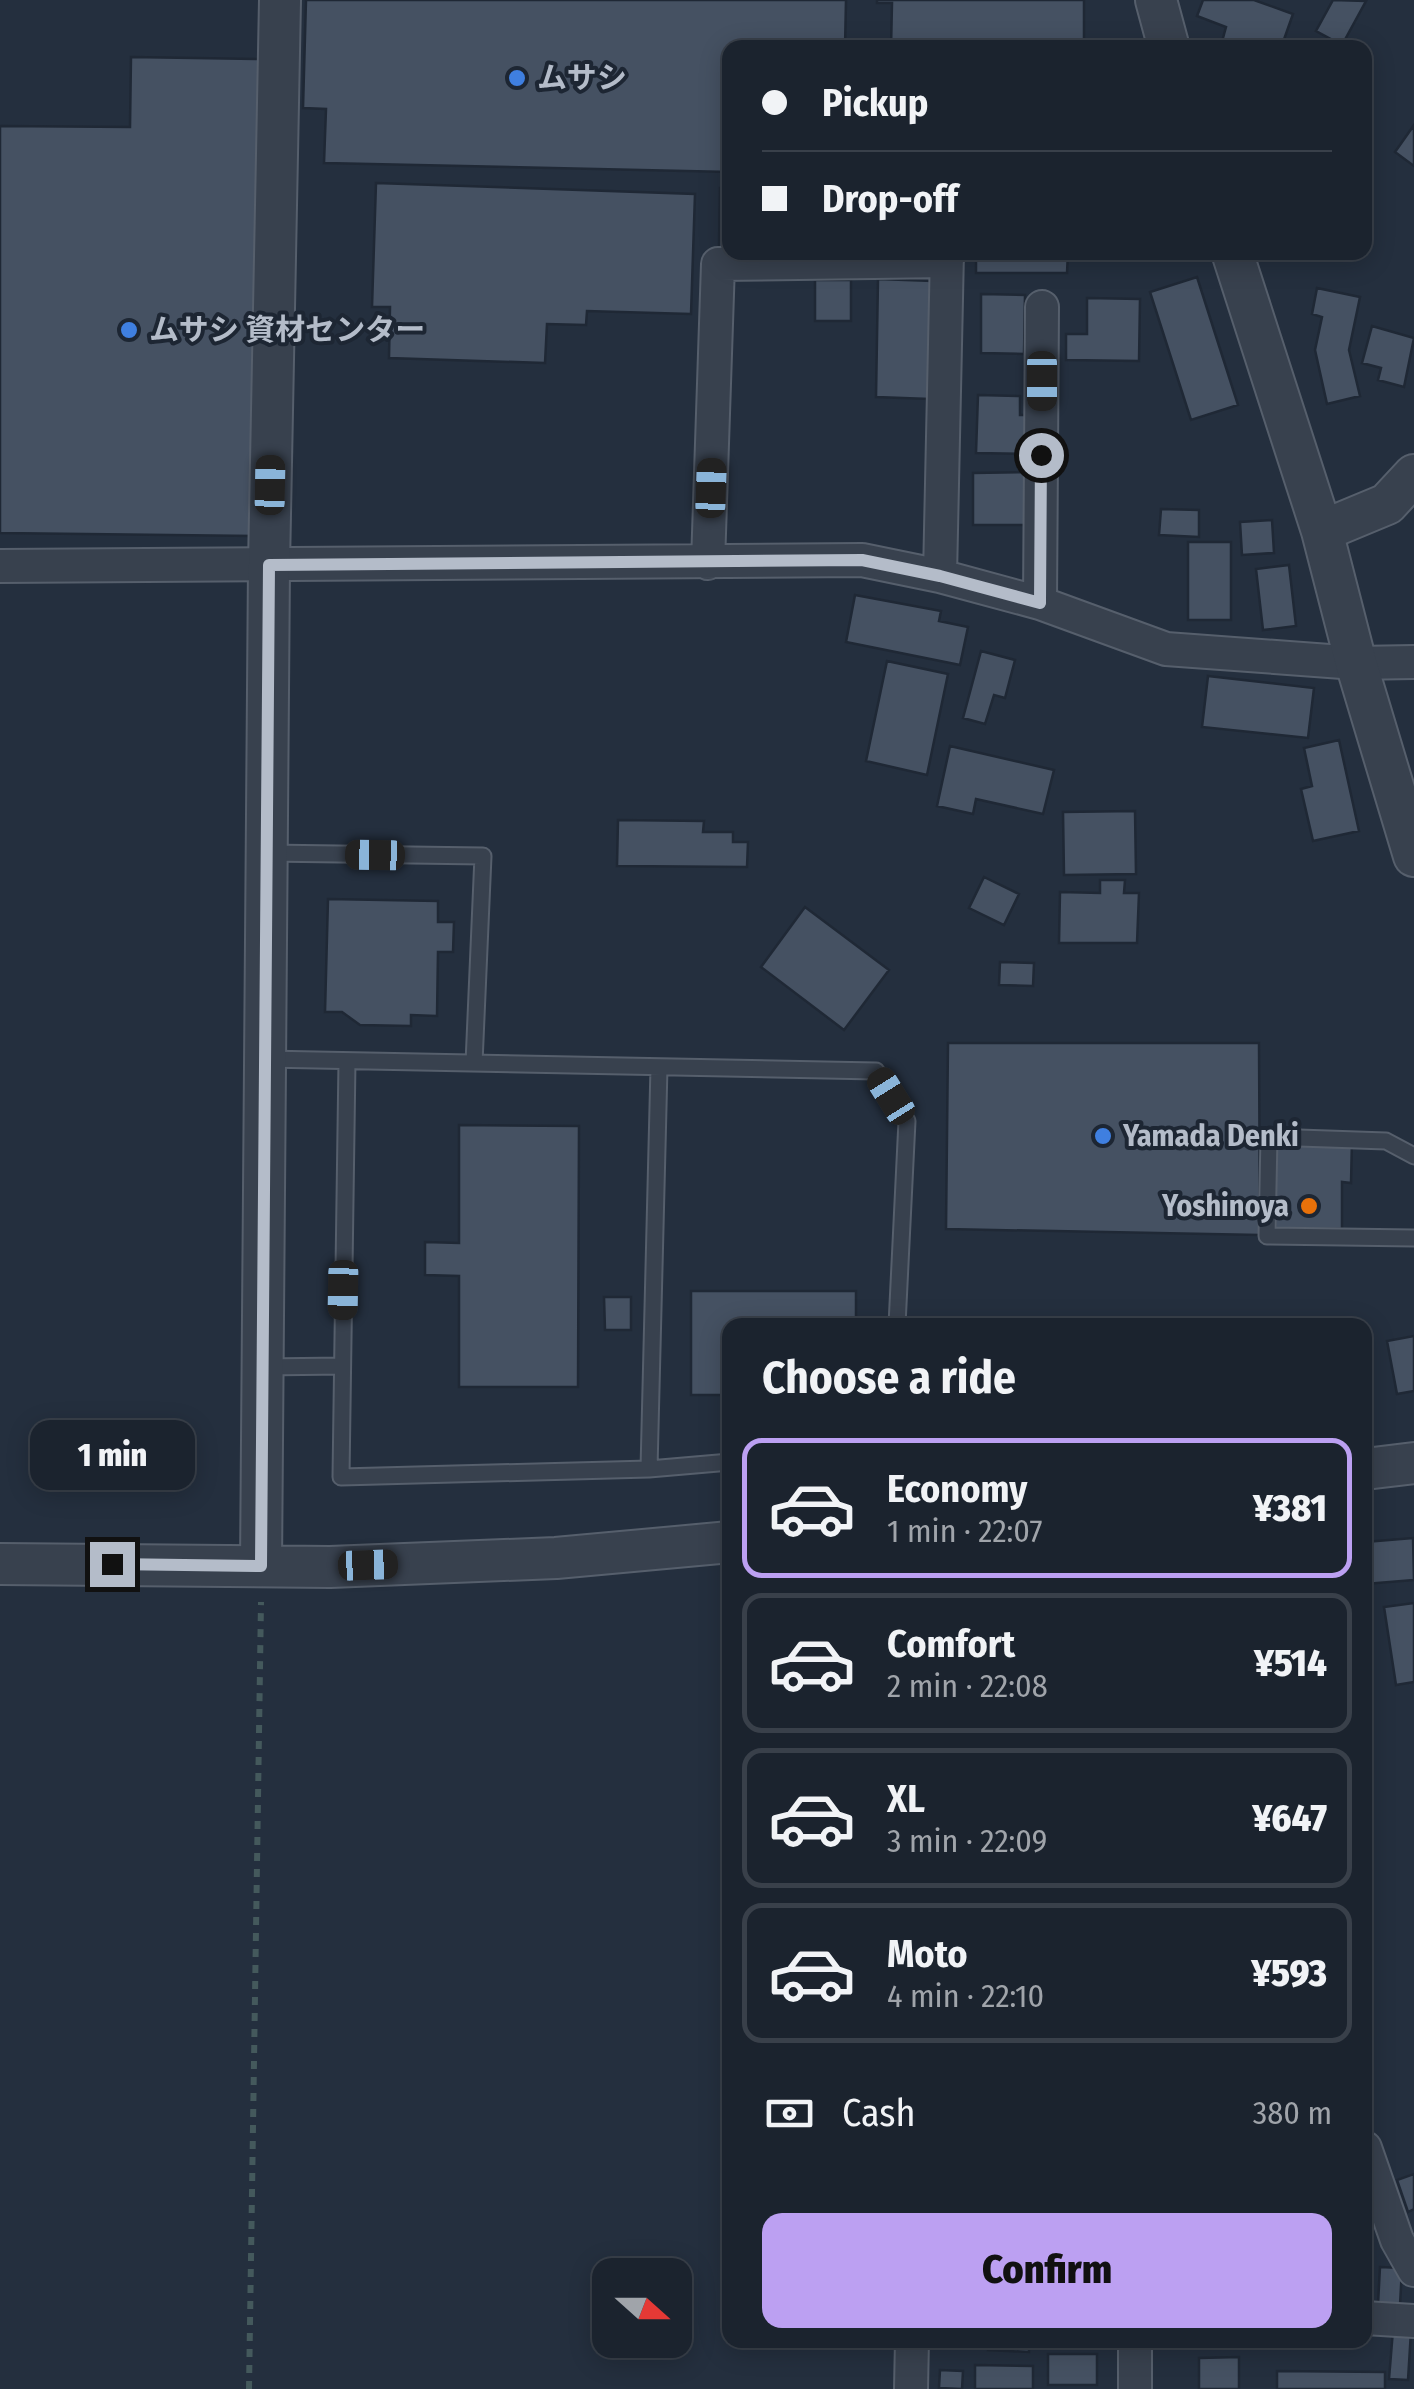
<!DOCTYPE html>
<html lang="en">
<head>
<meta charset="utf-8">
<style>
  body { margin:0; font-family:"Fira Sans Condensed","Noto Sans JP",sans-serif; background:#282f3a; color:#f1f3f6; height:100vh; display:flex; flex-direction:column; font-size:38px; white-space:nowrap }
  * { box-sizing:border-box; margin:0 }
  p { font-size:32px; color:#a0a4aa }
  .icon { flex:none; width:55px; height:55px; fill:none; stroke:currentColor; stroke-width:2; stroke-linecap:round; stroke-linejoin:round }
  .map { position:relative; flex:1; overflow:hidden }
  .panel { position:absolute; left:722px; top:1318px; width:650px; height:1030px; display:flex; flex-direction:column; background:#1b232e; border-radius:20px; box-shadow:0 5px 25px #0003,0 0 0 2px #39404a }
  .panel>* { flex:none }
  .guide { position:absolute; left:722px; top:40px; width:650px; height:220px; border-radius:20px; box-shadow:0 5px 25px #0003,0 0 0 2px #39404a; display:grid; align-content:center; height:220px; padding:0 40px; background:#1b232e }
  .needle { width:65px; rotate:111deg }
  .controls { position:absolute; left:592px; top:2258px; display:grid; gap:20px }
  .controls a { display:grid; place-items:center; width:100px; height:100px; border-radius:20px; background:#1b232e; box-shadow:0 5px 25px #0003,0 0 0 2px #39404a; font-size:50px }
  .end { position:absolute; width:45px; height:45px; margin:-22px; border:12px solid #b4bcc9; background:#111; box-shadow:0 0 0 5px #111 }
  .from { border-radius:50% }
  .bubble { position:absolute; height:70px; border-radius:20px; background:#1b232e; box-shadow:0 5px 25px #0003,0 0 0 2px #39404a; font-size:32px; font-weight:800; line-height:70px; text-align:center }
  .car { position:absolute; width:30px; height:60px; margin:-30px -15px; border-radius:12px; box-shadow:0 0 8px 2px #0007; background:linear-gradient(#222 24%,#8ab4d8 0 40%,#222 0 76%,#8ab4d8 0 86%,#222 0) }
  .guide b { display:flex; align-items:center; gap:35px; height:95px; font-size:38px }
  .guide b+b { border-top:2px solid #39404a }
  .guide i { width:25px; height:25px; background:#f1f3f6 }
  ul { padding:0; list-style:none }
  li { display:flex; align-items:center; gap:30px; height:140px; margin:0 20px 15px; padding:0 20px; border:5px solid #39404a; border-radius:20px }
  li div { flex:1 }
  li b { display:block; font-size:38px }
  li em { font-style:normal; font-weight:800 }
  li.active { border-color:#bca0f2 }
  li>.icon { width:90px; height:90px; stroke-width:1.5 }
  h2 { padding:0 40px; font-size:45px; line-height:120px }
  .pay { display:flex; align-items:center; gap:25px; height:110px; padding:0 40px; font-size:38px }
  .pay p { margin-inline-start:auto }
  .cta { display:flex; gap:20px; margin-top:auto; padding:20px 40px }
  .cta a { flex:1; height:115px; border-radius:20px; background:#bca0f2; color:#111; font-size:40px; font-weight:800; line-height:115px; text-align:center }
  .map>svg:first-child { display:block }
  .building { fill:#455162; stroke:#1f2835; stroke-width:2.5 }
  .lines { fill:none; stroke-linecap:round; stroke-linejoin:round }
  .service-casing { stroke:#565f6c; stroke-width:19 }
  .minor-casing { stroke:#565f6c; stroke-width:36 }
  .tertiary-casing { stroke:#565f6c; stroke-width:44 }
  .path { stroke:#44595c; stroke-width:6; stroke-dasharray:8 8; stroke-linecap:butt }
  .service { stroke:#38414e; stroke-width:15 }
  .minor { stroke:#38414e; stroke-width:32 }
  .tertiary { stroke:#38414e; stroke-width:40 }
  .route { stroke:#b4bcc9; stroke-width:12 }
  .shop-dot { fill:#3f7fe0; stroke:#1d2633; stroke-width:4 }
  .food-dot { fill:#e8710a; stroke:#1d2633; stroke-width:4 }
  .labels { text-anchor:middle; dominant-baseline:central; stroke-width:8; stroke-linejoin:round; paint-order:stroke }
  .poi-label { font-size:30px; font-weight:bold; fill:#b4bcc9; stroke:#1d2633; text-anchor:start }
</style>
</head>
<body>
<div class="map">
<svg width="1414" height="2389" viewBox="0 0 1414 2389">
  <rect width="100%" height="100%" fill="#242f3e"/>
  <path class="building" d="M 306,0 L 846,0 L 845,48 L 730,48 L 730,172 L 324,163 L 326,109 L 303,108 Z
    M 877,0 L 1084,0 L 1084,48 L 891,48 L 892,3 L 877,3 Z
    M 1203,0 L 1254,0 L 1293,14 L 1281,48 L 1249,48 L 1223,38 L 1226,27 L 1197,16 Z
    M 1333,0 L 1366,1 L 1342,45 L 1316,31 Z
    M 131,57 L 261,59 L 255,536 L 0,533 L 0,126 L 130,127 Z
    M 1414,125 L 1414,166 L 1395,152 Z
    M 376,183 L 695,194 L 691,314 L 587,311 L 586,325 L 547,324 L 545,363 L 389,358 L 390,307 L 372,307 Z
    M 720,188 L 730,188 L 730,247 L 719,247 Z
    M 976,252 L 1068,252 L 1067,273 L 976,273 Z
    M 1197,277 L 1238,405 L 1191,420 L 1150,292 Z
    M 878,279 L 933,281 L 930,399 L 876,397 Z
    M 815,280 L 851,280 L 851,321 L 815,321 Z
    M 1317,288 L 1360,297 L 1349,350 L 1360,396 L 1327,404 L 1315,350 L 1322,317 L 1312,314 Z
    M 981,294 L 1025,295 L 1024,354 L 981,353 Z
    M 1087,298 L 1140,299 L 1139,361 L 1066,360 L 1066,334 L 1087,334 Z
    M 1372,326 L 1414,338 L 1404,387 L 1378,380 L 1381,368 L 1362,363 Z
    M 978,395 L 1020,396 L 1020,415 L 1030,415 L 1029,454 L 976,453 Z
    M 1027,472 L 1027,525 L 973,525 L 973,473 Z
    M 1161,509 L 1199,510 L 1199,537 L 1159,535 Z
    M 1272,520 L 1274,553 L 1242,555 L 1240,522 Z
    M 1188,542 L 1231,542 L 1231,620 L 1188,620 Z
    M 1289,565 L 1296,626 L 1263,630 L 1256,569 Z
    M 855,595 L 941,611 L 939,621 L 968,627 L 960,665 L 846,642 Z
    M 981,651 L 1015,660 L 1005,698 L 994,695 L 985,724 L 963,718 Z
    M 887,661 L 948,674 L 927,775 L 866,761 Z
    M 1208,676 L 1314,688 L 1308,738 L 1202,727 Z
    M 1339,740 L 1359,831 L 1313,841 L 1301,789 L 1312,786 L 1304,748 Z
    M 950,746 L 1054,770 L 1043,814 L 976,799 L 973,814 L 937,806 Z
    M 1135,811 L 1136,874 L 1064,875 L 1063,812 Z
    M 618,820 L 704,821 L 703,832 L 733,832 L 733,842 L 748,842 L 747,867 L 617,866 Z
    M 984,877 L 1019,894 L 1004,925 L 969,908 Z
    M 1100,880 L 1125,880 L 1124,893 L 1139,893 L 1137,943 L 1059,943 L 1060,892 L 1100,893 Z
    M 328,899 L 438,901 L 438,922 L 454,922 L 453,952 L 438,952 L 437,1016 L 411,1015 L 411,1026 L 360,1025 L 342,1012 L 325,1012 Z
    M 805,907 L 889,970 L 844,1030 L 761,967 Z
    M 1000,962 L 1034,963 L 1033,986 L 999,985 Z
    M 948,1043 L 1259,1043 L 1260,1235 L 946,1229 Z
    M 459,1125 L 579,1126 L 578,1387 L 459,1387 L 459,1276 L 425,1275 L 425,1242 L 459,1243 Z
    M 1276,1140 L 1352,1140 L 1351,1183 L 1342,1182 L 1342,1229 L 1275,1229 Z
    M 691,1291 L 856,1291 L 856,1325 L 730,1325 L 730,1395 L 691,1395 Z
    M 604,1297 L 631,1297 L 631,1330 L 605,1330 Z
    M 1414,1336 L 1414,1391 L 1397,1394 L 1387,1341 Z
    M 1413,1538 L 1414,1580 L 1365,1584 L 1365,1542 Z
    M 1414,1603 L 1414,1682 L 1396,1685 L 1384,1607 Z
    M 1414,2174 L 1414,2209 L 1408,2212 L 1397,2180 Z
    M 1380,2267 L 1402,2268 L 1400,2305 L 1378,2304 Z
    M 1393,2330 L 1411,2331 L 1408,2380 L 1389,2379 Z
    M 989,2340 L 1029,2340 L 1029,2352 L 988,2350 Z
    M 1048,2354 L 1097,2354 L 1097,2385 L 1048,2385 Z
    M 1239,2357 L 1239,2389 L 1199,2389 L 1199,2358 Z
    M 975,2365 L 1033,2366 L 1033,2389 L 975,2389 Z
    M 940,2370 L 963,2371 L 962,2389 L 939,2388 Z
    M 1277,2371 L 1385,2372 L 1385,2389 L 1277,2389 Z"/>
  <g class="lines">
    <g class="service-casing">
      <path id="service" d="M 267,853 L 483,856 L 474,1063
        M 265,1059 L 876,1071 L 907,1121 L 897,1325
        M 347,1061 L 341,1477 L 649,1469
        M 659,1067 L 649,1469 L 730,1462
        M 1414,1156 L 1386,1141 L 1269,1137 L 1267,1236 L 1414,1238
        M 263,1367 L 342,1366"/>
    </g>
    <g class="minor-casing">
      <path id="minor" d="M 708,563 L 718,264 L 947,261
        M 0,566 L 862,560 L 940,576 L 1040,603 L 1166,649 L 1356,663 L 1414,662
        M 940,576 L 947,252
        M 1040,603 L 1042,307
        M 1365,2148 L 1397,2240 L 1414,2270
        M 1365,2318 L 1414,2321
        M 911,2389 L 912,2340
        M 1135,2389 L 1135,2340"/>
    </g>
    <g class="tertiary-casing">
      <path id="tertiary" d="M 1156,0 L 1169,48
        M 1232,252 L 1322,531 L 1356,663 L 1414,856
        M 1322,531 L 1387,504 L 1414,475
        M 1365,1469 L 1414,1463
        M 0,1564 L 330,1567 L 556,1558 L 730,1542
        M 261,1566 L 269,565 L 280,0"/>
    </g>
    <path class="path" d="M 249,2389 L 261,1602"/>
    <use href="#service" class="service"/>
    <use href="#minor" class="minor"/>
    <use href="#tertiary" class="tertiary"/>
  </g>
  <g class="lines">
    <path class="route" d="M 112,1564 L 261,1566 L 269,565 L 862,560 L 940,576 L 1040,603 L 1041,455"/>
  </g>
  <g class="shop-dot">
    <circle cx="517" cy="78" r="10"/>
    <circle cx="129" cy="330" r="10"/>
    <circle cx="1103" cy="1136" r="10"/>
  </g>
  <circle class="food-dot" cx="1309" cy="1206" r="10"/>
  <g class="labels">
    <g class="poi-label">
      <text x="537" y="78">ムサシ</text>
      <text x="149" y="330">ムサシ 資材センター</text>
      <text x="1123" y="1136">Yamada Denki</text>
      <text x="1289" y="1206" text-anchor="end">Yoshinoya</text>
    </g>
  </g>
</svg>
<div class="controls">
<a><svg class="needle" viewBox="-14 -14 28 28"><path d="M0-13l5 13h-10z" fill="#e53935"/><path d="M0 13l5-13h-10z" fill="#a0a4aa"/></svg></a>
</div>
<i class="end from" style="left:1041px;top:455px"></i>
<i class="end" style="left:112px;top:1564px"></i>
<div class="bubble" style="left:30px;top:1420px;width:165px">1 min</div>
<i class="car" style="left:1042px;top:381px;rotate:180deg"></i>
<i class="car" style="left:270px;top:485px;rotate:1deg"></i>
<i class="car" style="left:711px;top:488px;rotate:2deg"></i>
<i class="car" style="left:375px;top:855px;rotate:271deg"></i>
<i class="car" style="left:891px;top:1096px;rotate:328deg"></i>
<i class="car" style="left:343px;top:1290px;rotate:181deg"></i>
<i class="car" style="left:368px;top:1565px;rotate:88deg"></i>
<div class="guide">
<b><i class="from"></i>Pickup</b>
<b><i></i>Drop-off</b>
</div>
<section class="panel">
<h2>Choose a ride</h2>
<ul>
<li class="active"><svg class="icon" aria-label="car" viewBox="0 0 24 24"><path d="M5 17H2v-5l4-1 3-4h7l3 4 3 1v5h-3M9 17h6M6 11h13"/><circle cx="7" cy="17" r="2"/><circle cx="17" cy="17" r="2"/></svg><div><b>Economy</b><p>1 min · 22:07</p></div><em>¥381</em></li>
<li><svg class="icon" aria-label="car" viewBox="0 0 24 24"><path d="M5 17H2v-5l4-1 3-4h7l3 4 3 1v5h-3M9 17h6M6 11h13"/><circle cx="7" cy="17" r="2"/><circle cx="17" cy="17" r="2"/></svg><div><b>Comfort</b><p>2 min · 22:08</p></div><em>¥514</em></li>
<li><svg class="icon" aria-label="car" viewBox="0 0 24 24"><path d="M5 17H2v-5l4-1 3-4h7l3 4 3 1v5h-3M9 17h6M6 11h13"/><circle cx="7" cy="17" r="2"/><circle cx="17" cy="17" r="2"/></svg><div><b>XL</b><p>3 min · 22:09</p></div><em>¥647</em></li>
<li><svg class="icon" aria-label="car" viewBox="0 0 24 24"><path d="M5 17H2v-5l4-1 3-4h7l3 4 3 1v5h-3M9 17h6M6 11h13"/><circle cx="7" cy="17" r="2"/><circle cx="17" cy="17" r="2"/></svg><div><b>Moto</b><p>4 min · 22:10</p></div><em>¥593</em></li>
</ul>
<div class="pay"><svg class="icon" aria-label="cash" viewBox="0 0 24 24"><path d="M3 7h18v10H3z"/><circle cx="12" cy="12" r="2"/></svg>Cash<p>380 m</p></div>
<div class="cta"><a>Confirm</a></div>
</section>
</div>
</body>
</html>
